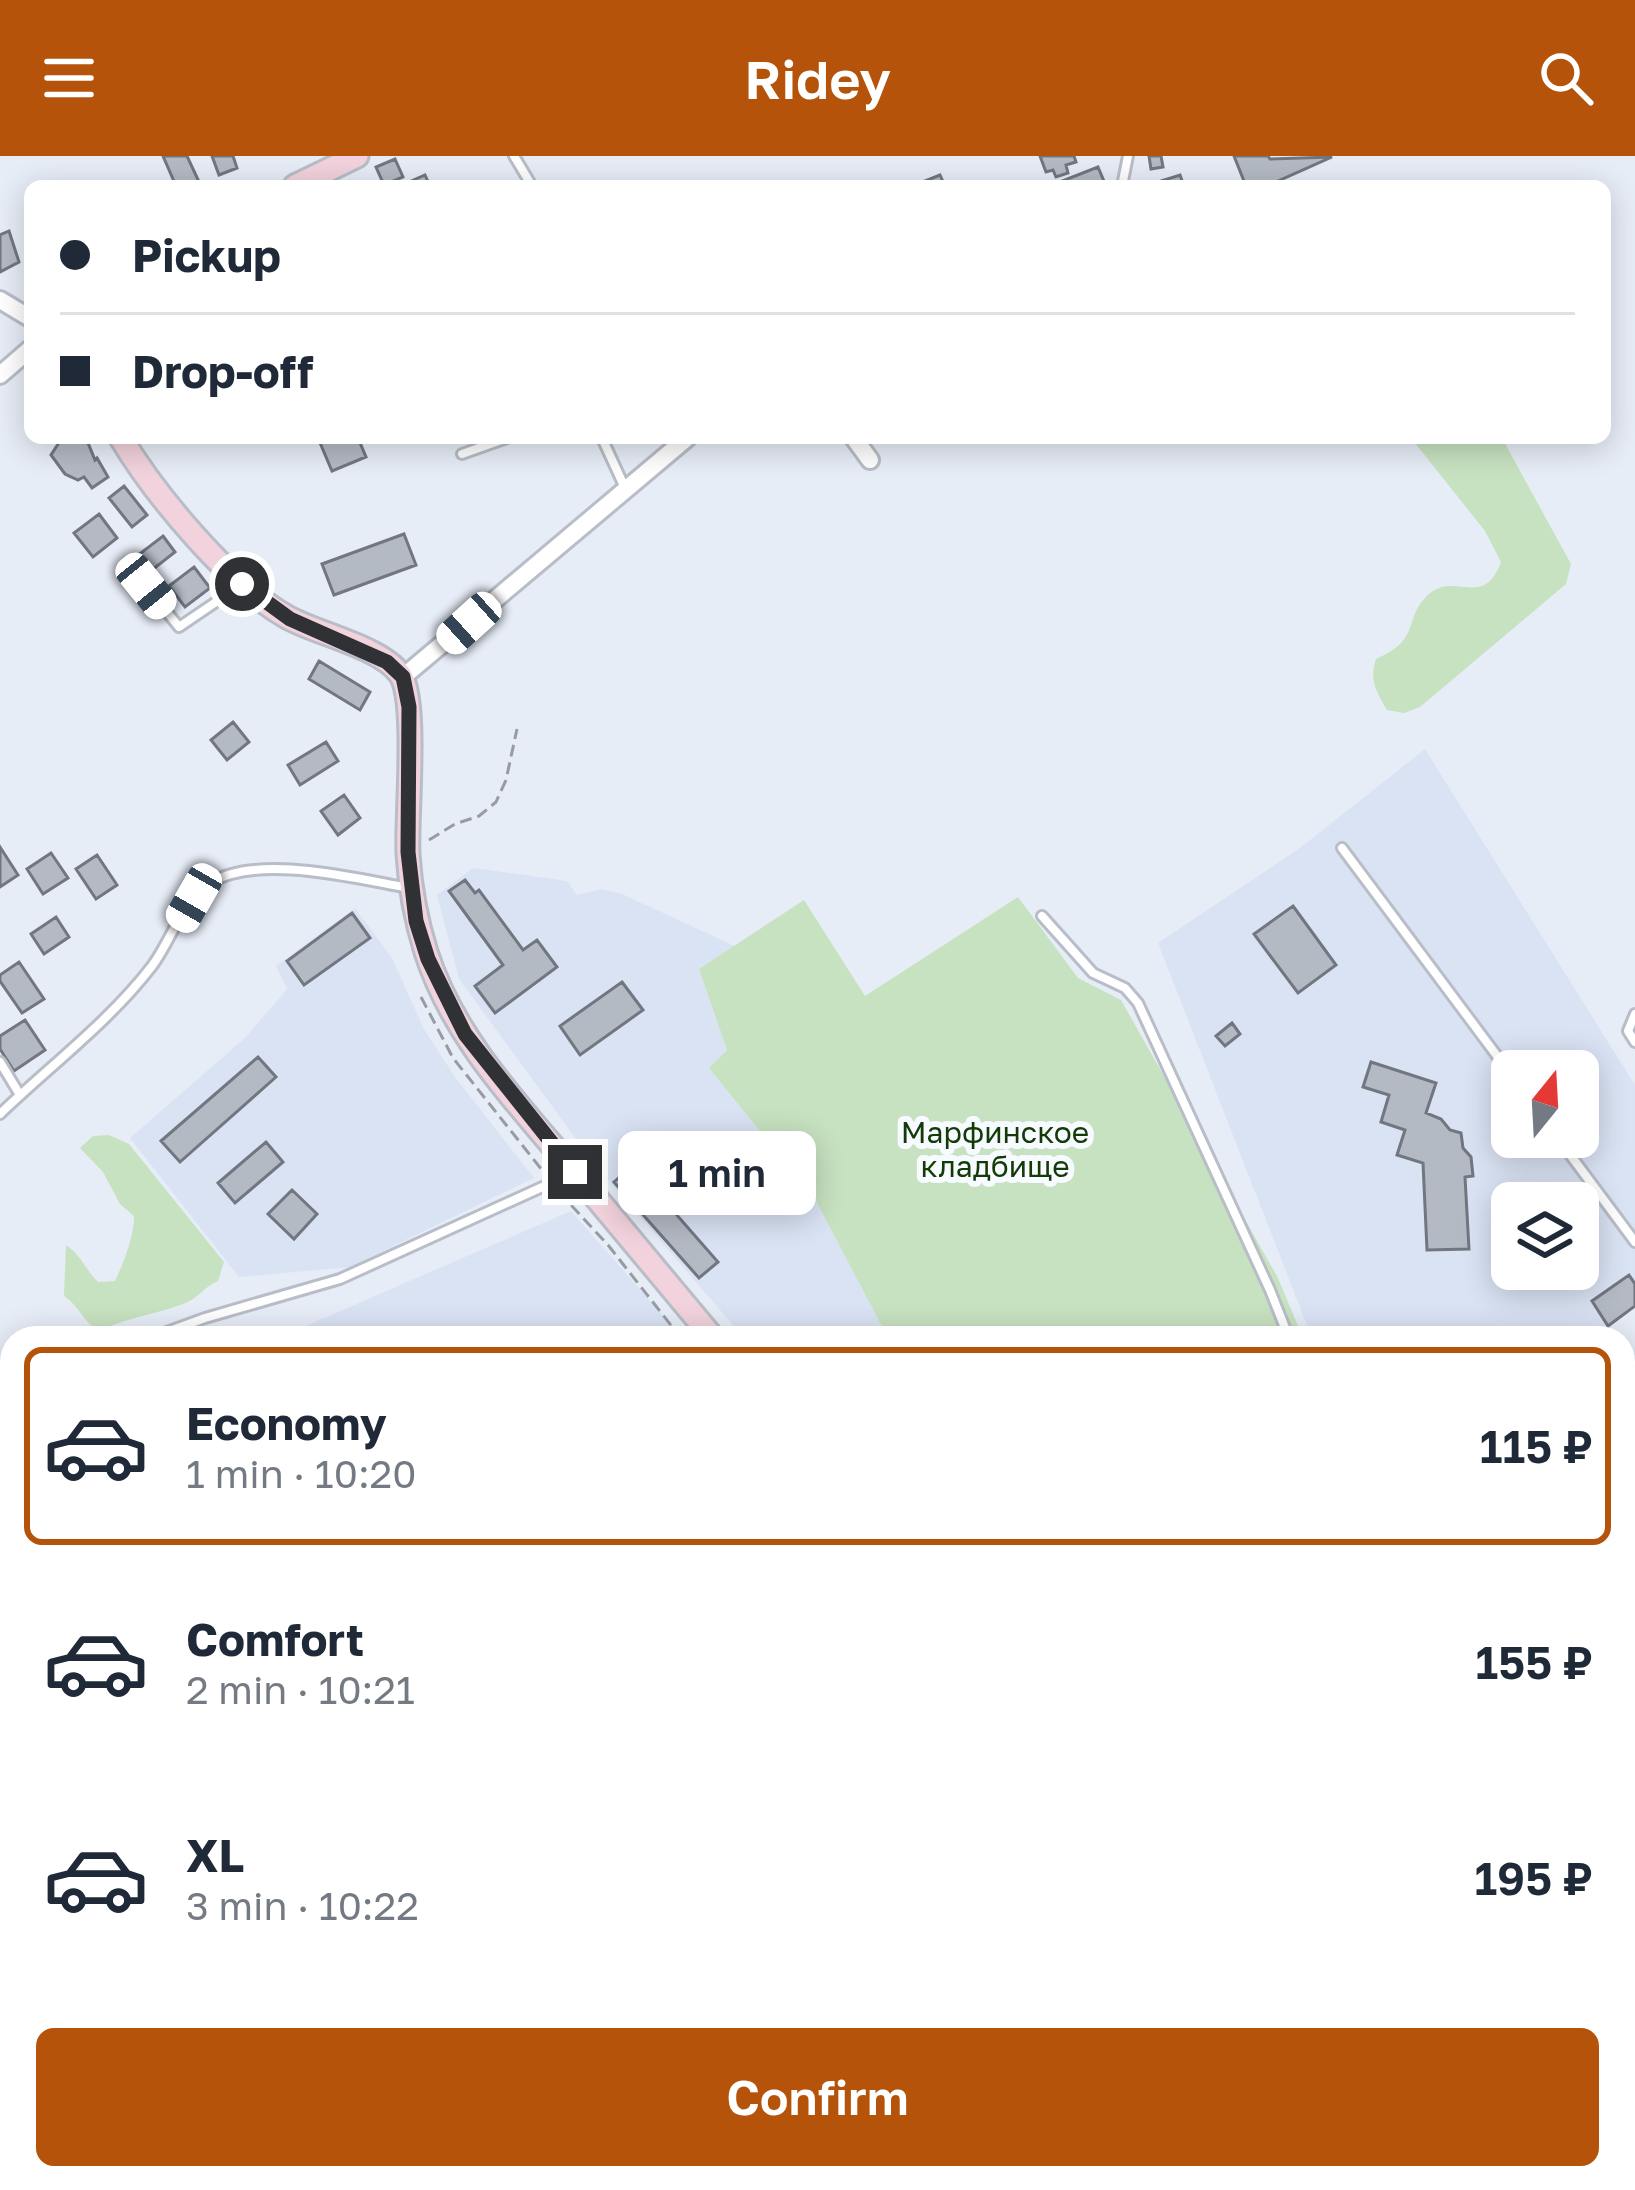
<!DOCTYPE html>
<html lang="en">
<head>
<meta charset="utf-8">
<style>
  body { margin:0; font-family:"Golos Text",sans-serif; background:#f2f2f3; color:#1f2937; height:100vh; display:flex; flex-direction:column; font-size:45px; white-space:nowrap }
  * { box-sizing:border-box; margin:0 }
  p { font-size:39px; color:#747a83 }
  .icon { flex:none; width:66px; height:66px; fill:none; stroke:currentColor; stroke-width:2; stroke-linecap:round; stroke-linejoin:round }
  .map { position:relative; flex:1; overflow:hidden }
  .side { position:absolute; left:0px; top:1170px; width:1635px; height:864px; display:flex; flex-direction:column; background:#fff; border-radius:36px 36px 0 0; box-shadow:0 6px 30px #0003 }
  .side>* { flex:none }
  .hud { position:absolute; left:24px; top:24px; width:1587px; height:264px; border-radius:18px; box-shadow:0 6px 30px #0003; display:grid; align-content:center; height:264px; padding:0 36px; background:#fff }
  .needle { width:78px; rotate:18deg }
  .buttons { position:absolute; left:1491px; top:894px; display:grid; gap:24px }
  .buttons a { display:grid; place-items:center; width:108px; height:108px; border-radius:18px; background:#fff; box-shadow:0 6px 30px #0003; font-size:60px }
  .end { position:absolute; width:54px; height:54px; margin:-27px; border:15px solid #2f3135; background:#fff; box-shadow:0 0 0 6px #fff }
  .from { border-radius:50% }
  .bubble { position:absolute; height:84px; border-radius:18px; background:#fff; box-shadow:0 6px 30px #0003; font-size:39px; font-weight:600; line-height:84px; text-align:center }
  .car { position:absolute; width:36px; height:72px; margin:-36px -18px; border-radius:15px; box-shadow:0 0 9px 3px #0007; background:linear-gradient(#fff 24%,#345 0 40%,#fff 0 76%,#345 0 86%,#fff 0) }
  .hud b { display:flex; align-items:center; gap:42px; height:114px; font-size:45px }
  .hud b+b { border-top:3px solid #e0e1e3 }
  .hud i { width:30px; height:30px; background:#1f2937 }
  ul { padding:21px 0 0; list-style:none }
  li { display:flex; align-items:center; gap:36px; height:198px; margin:0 24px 18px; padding:0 12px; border:6px solid transparent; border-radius:18px }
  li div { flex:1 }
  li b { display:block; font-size:45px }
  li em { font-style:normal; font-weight:600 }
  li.active { border-color:#b45309 }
  li>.icon { width:108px; height:108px; stroke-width:1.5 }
  .cta { display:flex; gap:24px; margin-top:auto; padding:24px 36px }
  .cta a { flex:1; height:138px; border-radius:18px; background:#b45309; color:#fff; font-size:48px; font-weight:600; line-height:138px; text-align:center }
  header { display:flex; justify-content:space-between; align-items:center; height:156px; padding:0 36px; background:#b45309; color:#fff; font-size:54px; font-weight:600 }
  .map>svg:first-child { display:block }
  .built { fill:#dae3f4; fill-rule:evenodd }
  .green { fill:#c7e2c0 }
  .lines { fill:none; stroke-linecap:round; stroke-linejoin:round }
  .stream { stroke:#aacaff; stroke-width:6 }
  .building { fill:#b4bac4; stroke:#717680; stroke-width:3 }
  .street-tunnel { stroke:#c2c7d0; stroke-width:16; stroke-dasharray:16 8; stroke-linecap:butt }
  .secondary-tunnel { stroke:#c2c7d0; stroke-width:21; stroke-dasharray:21 10; stroke-linecap:butt }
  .lane-casing { stroke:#b8bdc7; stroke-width:14 }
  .street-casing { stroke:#b8bdc7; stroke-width:22 }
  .secondary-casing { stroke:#b8bdc7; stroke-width:27 }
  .path { stroke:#979ca3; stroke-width:3; stroke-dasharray:12 6; stroke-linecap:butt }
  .lane { stroke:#fff; stroke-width:8 }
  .street { stroke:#fff; stroke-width:16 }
  .secondary { stroke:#f2d2dc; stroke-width:21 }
  .route { stroke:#2f3135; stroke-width:15 }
  .labels { text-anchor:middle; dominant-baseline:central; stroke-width:12; stroke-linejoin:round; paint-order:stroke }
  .park-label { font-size:30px; fill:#133b07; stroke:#f7fafe }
</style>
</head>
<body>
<header><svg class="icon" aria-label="menu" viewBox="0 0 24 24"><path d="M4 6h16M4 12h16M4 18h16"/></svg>Ridey<svg class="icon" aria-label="search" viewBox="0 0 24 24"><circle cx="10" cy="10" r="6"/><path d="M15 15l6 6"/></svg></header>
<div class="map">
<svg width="1635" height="2034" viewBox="0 0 1635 2034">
  <rect width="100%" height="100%" fill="#e7edf7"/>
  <path class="built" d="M 1425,593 L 1635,929 L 1635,1148 L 1589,1182 L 1312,1182 L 1158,787 L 1300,692 ZM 1512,915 L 1578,915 L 1578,981 L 1512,981 ZM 1512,1047 L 1578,1047 L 1578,1113 L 1512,1113 Z
    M 473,712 L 567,725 L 577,739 L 602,733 L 622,738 L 735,790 L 699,813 L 727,894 L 709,912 L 816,1045 L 888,1182 L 744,1182 L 593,1006 L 459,823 L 437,739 Z
    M 355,752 L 392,802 L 424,873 L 455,921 L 534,1022 L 350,1111 L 239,1121 L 130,982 L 245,882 L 287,833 L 276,810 Z
    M 571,1055 L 683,1182 L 278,1182 Z
    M 0,1311 L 12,1332 L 12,1622 L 0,1601 Z
    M 1635,1750 L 1635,2034 L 958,2034 L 986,2022 L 1623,2022 L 1623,1756 Z"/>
  <path class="green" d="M 1411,282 L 1502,282 L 1571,408 L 1566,428 L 1420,551 L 1404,557 L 1387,554 C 1376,535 1369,524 1376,503 C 1423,483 1402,462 1429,438 C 1456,415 1483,454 1501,406 L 1485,375 Z
    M 1018,741 L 1078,822 L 1121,844 L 1278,1122 L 1303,1182 L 888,1182 L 816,1045 L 709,912 L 727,894 L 699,813 L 804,744 L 865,840 Z
    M 109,979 L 129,988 L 224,1106 L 218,1125 C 204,1131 198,1142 186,1147 C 157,1158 126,1162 98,1175 C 83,1165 80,1151 64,1140 L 66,1089 C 81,1099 85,1113 98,1126 L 115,1125 C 124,1106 134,1080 134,1060 L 120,1048 L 103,1016 L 80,992 L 93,980 Z
    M 0,1614 L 12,1635 L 12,2022 L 769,2022 L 738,2034 L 0,2034 Z
    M 1635,1735 L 1635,1781 L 1623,1786 L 1623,1740 Z
    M 867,2022 L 1012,2022 L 1012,2034 L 839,2034 Z
    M 1055,2022 L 1489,2022 L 1460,2034 L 1057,2034 Z
    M 1540,2022 L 1605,2022 L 1607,2029 L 1635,2027 L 1635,2034 L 1594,2034 L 1572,2026 L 1546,2034 L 1512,2034 Z"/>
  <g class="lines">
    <path class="stream" d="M 1222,2022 L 1227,2034"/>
  </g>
  <path class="building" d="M 163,0 L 187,0 L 200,28 L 176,30 Z
    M 212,0 L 233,0 L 237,12 L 219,19 Z
    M 1040,0 L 1074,0 L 1076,6 L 1066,9 L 1068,17 L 1056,21 L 1053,14 L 1046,16 Z
    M 1149,0 L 1161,0 L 1163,11 L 1151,13 Z
    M 1234,0 L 1268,0 L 1270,3 L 1332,1 L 1267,30 L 1246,30 Z
    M 395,3 L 403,21 L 384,29 L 376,11 Z
    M 1098,11 L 1106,30 L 1064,30 L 1062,25 Z
    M 425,19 L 430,30 L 400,30 Z
    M 940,19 L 945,30 L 922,30 L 920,27 Z
    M 1180,19 L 1184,30 L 1145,30 Z
    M 9,75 L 19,106 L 0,116 L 0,79 Z
    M 62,282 L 86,282 L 95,304 L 97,302 L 108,321 L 92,332 L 84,321 L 78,324 L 65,318 L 51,299 Z
    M 318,282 L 358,282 L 366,301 L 332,315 Z
    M 124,330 L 147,359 L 132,371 L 109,342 Z
    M 99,358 L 117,382 L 93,401 L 74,377 Z
    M 404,378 L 416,409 L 334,439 L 322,408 Z
    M 163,380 L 175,396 L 133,429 L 120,413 Z
    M 194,411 L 210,432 L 185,451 L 169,430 Z
    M 319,505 L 370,536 L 360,554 L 309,523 Z
    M 233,566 L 249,586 L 227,604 L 211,584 Z
    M 326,586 L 338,605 L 300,629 L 288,609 Z
    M 344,639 L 360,662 L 338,679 L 321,655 Z
    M 0,691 L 18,719 L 0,731 Z
    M 51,697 L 68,722 L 43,738 L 27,713 Z
    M 97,699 L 117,729 L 96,743 L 76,713 Z
    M 465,724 L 475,737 L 479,734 L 523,794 L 537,784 L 557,811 L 495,857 L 475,830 L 503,809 L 449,735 Z
    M 1293,750 L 1336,809 L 1298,837 L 1254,778 Z
    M 352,757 L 370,782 L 304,829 L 287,805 Z
    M 56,761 L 69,781 L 44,798 L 31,778 Z
    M 19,806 L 44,843 L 22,857 L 0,825 L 0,819 Z
    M 622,826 L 643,854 L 580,899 L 560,870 Z
    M 25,864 L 45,894 L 14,915 L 0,893 L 0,880 Z
    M 1232,867 L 1240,878 L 1225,890 L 1216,880 Z
    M 258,901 L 276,921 L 180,1006 L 161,985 Z
    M 1371,906 L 1436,927 L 1426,957 L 1441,963 L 1450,974 L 1461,977 L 1463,992 L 1471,1001 L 1473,1020 L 1465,1021 L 1469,1093 L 1427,1094 L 1423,1007 L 1397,999 L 1405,974 L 1381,966 L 1389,939 L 1363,931 Z
    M 266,986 L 283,1006 L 235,1047 L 218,1027 Z
    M 633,1009 L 718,1106 L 699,1122 L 614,1026 Z
    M 292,1034 L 317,1058 L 294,1083 L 268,1058 Z
    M 1629,1119 L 1635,1128 L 1635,1150 L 1608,1170 L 1592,1145 Z"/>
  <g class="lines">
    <path class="street-tunnel" d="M 924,2034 L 936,2022"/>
    <path class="secondary-tunnel" d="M 1623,1679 L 1635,1674"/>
    <g class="lane-casing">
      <path id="lane" d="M 514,0 L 532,30
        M 1122,30 L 1128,0
        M 602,282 L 625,332
        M 462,298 L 507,282
        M 146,430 L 179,471 L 241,429
        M 1342,692 L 1512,920
        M 1042,760 L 1093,817 L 1125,832 L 1138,847 L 1270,1134 L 1289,1182
        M 1635,858 L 1628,875 L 1635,886
        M 0,906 L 20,939
        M 0,958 C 50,910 110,865 152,810 C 171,785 183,743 210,727 C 258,697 357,723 410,732
        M 1557,981 L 1635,1086
        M 150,1182 L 205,1162 L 340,1123 L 573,1017
        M 0,1245 L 12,1240
        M 1623,1804 L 1635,1794
        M 1623,1848 L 1635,1915
        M 1623,1975 L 1635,1969
        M 1486,2034 L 1514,2022"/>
    </g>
    <g class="street-casing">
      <path id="street" d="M 0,144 L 30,162
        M 0,219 L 30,193
        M 854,282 L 870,304
        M 403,521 L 687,282
        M 1623,1608 L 1635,1602
        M 1029,2022 L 1031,2034"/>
    </g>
    <g class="secondary-casing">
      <path id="secondary" d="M 295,30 L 357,0
        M 121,282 C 155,339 229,428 287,461 C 317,478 381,491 400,518 C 418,543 406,661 408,698 C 410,732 416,764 426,796 C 453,881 517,947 573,1014 C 620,1070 666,1126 713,1182
        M 1623,1634 L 1635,1628
        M 1623,1713 L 1635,1708
        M 816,2034 L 844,2022"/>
    </g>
    <path class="path" d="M 429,684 L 455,668 L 479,660 L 496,646 L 506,624 L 517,573
      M 421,841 L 453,902 L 542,1014
      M 559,1036 L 608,1089 L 681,1182
      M 1623,1747 L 1635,1742
      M 1623,2005 L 1625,2005
      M 909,2034 L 917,2030 L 919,2022
      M 1553,2034 L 1572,2029 L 1588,2034
      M 1603,2034 L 1610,2022"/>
    <use href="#lane" class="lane"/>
    <use href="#street" class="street"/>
    <use href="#secondary" class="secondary"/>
  </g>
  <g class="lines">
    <path class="route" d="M 242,428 L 290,463 L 387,506 L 403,521 L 409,551 L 408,696 L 416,765 L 428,803 L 465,878 L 575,1016"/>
  </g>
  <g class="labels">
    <g class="park-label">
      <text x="995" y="976">Марфинское<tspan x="995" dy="34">кладбище</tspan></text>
    </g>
  </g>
</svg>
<div class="buttons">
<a><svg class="needle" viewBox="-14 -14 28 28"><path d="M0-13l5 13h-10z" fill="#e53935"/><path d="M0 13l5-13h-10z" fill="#747a83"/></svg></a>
<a><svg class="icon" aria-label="layers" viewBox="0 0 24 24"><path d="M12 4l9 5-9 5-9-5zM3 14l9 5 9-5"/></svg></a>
</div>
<i class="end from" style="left:242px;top:428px"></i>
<i class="end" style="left:575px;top:1016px"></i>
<div class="bubble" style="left:618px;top:975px;width:198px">1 min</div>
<i class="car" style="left:146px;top:430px;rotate:141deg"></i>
<i class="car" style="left:469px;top:467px;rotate:228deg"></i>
<i class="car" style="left:194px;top:742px;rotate:210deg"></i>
<div class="hud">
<b><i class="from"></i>Pickup</b>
<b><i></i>Drop-off</b>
</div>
<section class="side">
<ul>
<li class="active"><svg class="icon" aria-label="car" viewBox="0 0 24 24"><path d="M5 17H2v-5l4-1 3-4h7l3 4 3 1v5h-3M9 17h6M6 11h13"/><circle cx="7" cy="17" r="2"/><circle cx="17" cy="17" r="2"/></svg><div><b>Economy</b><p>1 min · 10:20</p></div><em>115 ₽</em></li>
<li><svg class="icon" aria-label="car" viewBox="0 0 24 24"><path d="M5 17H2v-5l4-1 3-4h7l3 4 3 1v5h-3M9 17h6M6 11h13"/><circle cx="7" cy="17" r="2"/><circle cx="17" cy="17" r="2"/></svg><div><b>Comfort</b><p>2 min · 10:21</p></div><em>155 ₽</em></li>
<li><svg class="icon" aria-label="car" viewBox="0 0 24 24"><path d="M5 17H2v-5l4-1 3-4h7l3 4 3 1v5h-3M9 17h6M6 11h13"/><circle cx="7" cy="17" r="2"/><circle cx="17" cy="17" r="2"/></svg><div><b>XL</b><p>3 min · 10:22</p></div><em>195 ₽</em></li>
</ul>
<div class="cta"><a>Confirm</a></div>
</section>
</div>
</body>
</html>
